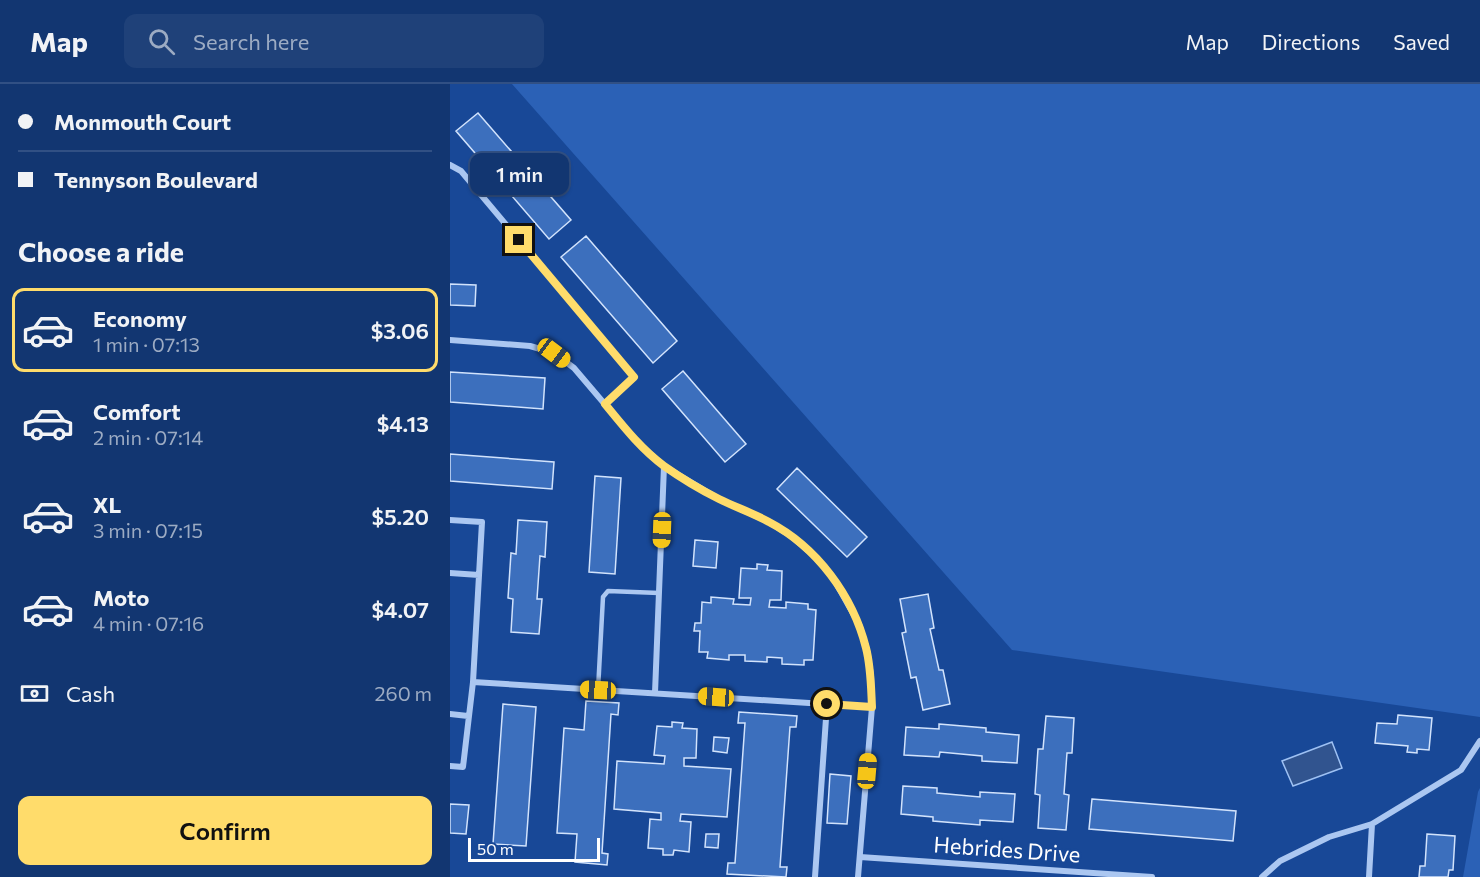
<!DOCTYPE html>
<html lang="en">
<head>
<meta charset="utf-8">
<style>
  body { margin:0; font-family:Commissioner,sans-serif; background:#1f4179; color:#f1f3f6; height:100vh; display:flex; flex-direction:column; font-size:22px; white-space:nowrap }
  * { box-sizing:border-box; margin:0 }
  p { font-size:20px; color:#9cabc3 }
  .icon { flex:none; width:33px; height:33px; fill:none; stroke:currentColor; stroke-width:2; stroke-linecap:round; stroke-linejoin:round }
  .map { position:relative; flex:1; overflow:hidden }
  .drawer { display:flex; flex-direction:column; background:#123671; width:450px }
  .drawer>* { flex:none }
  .hud { display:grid; align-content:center; height:132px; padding:0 18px; background:#123671 }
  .scale { position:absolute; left:18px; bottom:15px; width:132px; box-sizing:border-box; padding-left:6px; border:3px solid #fff; border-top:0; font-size:16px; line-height:21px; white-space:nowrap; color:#fff; -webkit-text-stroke:4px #184897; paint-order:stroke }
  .end { position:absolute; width:27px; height:27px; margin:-14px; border:8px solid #ffdc6b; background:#111; box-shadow:0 0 0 3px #111 }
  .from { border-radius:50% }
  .bubble { position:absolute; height:42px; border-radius:12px; background:#123671; box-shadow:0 2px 4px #0004,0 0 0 2px #315084; font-size:20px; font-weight:600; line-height:42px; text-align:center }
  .car { position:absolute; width:18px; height:36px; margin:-18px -9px; border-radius:8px; box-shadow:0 0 4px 2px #0007; background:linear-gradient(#f5c518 24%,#345 0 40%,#f5c518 0 76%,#345 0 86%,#f5c518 0) }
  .hud b { display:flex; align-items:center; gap:21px; height:57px; font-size:22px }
  .hud b+b { border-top:2px solid #315084 }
  .hud i { width:15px; height:15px; background:#f1f3f6 }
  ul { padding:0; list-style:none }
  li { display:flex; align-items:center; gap:18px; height:84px; margin:0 12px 9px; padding:0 6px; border:3px solid transparent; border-radius:12px }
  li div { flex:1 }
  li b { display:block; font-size:22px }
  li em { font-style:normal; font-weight:600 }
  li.active { border-color:#ffdc6b }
  li>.icon { width:54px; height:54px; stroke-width:1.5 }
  h2 { padding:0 18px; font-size:27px; line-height:72px }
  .pay { display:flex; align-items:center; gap:15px; height:66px; padding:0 18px; font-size:22px }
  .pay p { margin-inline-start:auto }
  .cta { display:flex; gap:12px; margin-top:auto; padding:12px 18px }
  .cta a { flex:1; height:69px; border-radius:12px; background:#ffdc6b; color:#111; font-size:24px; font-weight:600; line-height:69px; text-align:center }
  header { display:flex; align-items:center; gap:36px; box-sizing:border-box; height:84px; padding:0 30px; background:#123671; border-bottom:2px solid #315084 }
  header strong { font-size:28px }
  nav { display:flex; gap:33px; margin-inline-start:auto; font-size:21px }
  .search { width:420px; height:54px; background:#1f4179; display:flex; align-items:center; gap:15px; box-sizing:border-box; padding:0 21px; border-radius:12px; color:#9cabc3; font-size:22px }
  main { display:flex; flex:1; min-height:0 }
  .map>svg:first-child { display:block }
  .green { fill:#2b61b6 }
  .water { fill:#31548f; stroke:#9ec1f3; stroke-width:1.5 }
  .building { fill:#3c6fbd; stroke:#d2e3fc; stroke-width:1.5 }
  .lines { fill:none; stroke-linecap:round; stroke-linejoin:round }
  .service { stroke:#abc7f1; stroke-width:4.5 }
  .minor { stroke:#abc7f1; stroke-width:6 }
  .route { stroke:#ffdc6b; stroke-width:8 }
  .labels { text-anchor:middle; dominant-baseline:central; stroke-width:4.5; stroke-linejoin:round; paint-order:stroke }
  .street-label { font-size:22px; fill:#fff; stroke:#184897 }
</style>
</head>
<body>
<header>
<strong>Map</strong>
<div class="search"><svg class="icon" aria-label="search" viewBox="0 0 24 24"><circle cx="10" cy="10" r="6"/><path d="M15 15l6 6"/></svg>Search here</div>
<nav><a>Map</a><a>Directions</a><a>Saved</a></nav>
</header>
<main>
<section class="drawer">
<div class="hud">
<b><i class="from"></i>Monmouth Court</b>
<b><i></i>Tennyson Boulevard</b>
</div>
<h2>Choose a ride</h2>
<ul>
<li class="active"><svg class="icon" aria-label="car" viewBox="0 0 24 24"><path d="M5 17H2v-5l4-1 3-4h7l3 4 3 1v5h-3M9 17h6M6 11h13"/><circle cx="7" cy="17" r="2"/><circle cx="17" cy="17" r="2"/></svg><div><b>Economy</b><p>1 min · 07:13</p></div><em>$3.06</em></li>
<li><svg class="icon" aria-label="car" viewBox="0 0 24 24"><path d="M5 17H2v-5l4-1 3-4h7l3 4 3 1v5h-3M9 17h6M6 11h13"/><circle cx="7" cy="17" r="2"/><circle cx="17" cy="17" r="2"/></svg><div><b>Comfort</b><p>2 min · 07:14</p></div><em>$4.13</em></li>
<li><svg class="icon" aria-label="car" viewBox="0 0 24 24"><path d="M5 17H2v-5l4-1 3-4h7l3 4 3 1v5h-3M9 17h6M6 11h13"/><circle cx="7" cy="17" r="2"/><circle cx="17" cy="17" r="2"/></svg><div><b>XL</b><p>3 min · 07:15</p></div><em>$5.20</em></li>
<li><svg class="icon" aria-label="car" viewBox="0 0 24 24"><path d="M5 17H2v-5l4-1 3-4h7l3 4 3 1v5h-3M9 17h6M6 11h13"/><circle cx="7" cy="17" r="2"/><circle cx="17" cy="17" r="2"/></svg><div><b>Moto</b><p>4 min · 07:16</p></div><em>$4.07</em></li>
</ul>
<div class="pay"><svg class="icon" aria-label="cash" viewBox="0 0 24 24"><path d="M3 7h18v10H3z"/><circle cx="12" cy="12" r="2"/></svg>Cash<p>260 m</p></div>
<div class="cta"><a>Confirm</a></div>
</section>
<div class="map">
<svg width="1030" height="793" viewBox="0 0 1030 793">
  <rect width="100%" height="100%" fill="#184897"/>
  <path class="green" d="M 62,0 L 1030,0 L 1030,633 L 562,566 Z
    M 1030,704 L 1030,793 L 1013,793 L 1028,708 Z"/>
  <path class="water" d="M 882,658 L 892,684 L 843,702 L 832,677 Z"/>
  <path class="building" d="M 28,29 L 121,136 L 99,155 L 6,47 Z
    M 136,152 L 227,257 L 203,279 L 111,173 Z
    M 0,200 L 26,201 L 25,222 L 0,221 Z
    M 233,287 L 296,360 L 275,378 L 212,305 Z
    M 0,288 L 95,294 L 93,325 L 0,318 Z
    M 0,370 L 104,378 L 102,405 L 0,397 Z
    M 347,384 L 417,453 L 397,473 L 327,405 Z
    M 145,392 L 171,394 L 165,490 L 139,488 Z
    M 68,436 L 97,438 L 95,473 L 90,472 L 87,515 L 92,515 L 89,550 L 61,548 L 63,515 L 58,514 L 61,469 L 66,470 Z
    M 245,456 L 268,458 L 266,484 L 243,482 Z
    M 307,480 L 318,481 L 317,486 L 332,487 L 331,516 L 320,516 L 319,523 L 336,524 L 336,518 L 358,520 L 358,525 L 366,526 L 363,576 L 354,576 L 354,581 L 332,580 L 332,574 L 317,573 L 317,578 L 295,577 L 295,571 L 279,571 L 279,576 L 257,574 L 258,568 L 249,568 L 250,547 L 244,547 L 245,539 L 251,539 L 252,518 L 261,519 L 261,513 L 284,515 L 283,520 L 300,521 L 301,514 L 289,514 L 291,484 L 307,485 Z
    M 478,510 L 484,544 L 480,545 L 489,586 L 493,586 L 500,620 L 473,626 L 466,593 L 461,594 L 452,549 L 456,548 L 450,515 Z
    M 136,617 L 169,619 L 168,631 L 161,630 L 152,769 L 158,770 L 157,781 L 125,778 L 127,750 L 107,749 L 114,644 L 134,646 Z
    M 53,620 L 86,623 L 76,762 L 43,760 Z
    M 289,628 L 347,632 L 346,643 L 340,643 L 330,783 L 337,783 L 336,793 L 277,790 L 278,779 L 285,779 L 295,639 L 288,639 Z
    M 948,631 L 982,634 L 979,666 L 967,665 L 967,669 L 957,668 L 958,662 L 925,659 L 927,639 L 947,640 Z
    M 596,632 L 624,634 L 622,669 L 617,669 L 614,710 L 619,711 L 616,746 L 588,744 L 590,711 L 585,710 L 588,665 L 593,665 Z
    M 222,638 L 233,639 L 232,644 L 247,645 L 246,674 L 234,674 L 234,682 L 281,685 L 277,733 L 231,730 L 230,737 L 241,738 L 239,768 L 224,766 L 223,771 L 213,771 L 213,765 L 198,764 L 200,735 L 211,736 L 211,729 L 164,725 L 167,677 L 214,680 L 215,672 L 204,671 L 207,642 L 222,643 Z
    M 489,640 L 536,644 L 536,648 L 569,651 L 567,679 L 532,677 L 532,672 L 490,668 L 489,673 L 454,671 L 456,643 L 489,645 Z
    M 264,653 L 279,654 L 277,669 L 263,667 Z
    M 380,690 L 401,692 L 397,740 L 377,739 Z
    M 453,702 L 487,704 L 487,709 L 530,713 L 530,708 L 565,710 L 563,738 L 530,736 L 530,741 L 483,737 L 483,733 L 451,730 Z
    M 642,715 L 786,727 L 783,757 L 639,745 Z
    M 0,720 L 19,721 L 16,750 L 0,749 Z
    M 256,750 L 269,750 L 268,764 L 255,763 Z
    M 977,750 L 1005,752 L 1003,786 L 999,786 L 998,793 L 969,793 L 970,782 L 975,782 Z"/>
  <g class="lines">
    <path class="service" d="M 148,606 L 153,513 L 158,507 L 209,509"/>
    <path class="minor" d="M 0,81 L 11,87 L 184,293 L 155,320
      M 0,256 L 80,262 L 104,269 L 124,284 L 187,358 L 214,382 L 269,415 L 319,438 L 341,452 L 363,471 L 382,492 L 409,540 L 417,566 L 421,591 L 422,623 L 408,793
      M 0,436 L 32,438 L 23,598 L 13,683 L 0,682
      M 0,489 L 29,491
      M 23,598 L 422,623
      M 205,609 L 214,382
      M 0,630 L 18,632
      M 410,773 L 702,793
      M 365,793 L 377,620
      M 812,793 L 830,777 L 879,753 L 922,740 L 1011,686 L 1030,657
      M 919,793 L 922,740"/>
  </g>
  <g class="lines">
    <path class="route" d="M 69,156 L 184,293 L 155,320 C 173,342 191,365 214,382 C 231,394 251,406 269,415 C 285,423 303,429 319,438 C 367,463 403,512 416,564 C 421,583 421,604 422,623 L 377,620"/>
  </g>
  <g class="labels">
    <g class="street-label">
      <text transform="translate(557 765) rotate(4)">Hebrides Drive</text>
    </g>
  </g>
</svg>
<div class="scale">50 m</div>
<i class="end from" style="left:377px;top:620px"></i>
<i class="end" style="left:69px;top:156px"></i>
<div class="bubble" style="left:20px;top:69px;width:99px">1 min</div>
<i class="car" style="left:104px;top:269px;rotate:127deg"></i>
<i class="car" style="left:212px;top:446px;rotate:182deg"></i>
<i class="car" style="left:148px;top:606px;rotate:273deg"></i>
<i class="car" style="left:266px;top:613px;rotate:274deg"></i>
<i class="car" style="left:417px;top:687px;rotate:5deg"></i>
</div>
</main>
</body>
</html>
